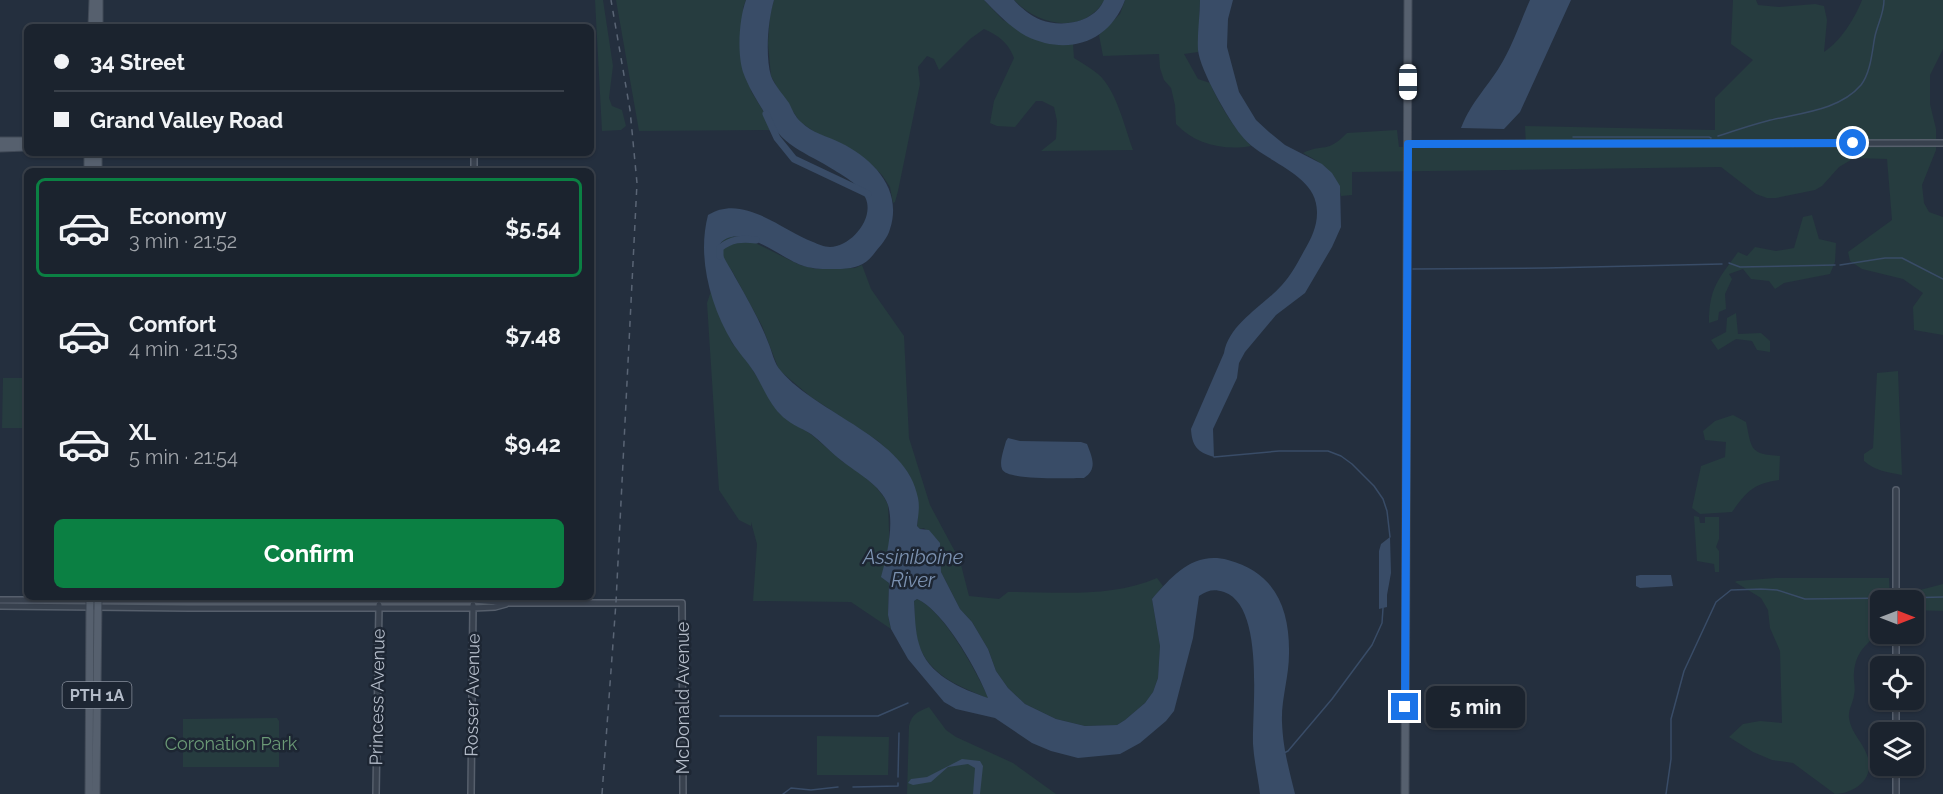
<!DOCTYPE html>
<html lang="en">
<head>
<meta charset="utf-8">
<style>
  body { margin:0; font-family:Raleway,sans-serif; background:#242b36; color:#f1f3f6; height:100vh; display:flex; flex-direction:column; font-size:22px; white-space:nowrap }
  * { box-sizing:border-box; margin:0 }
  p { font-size:20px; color:#a0a4aa }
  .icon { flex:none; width:33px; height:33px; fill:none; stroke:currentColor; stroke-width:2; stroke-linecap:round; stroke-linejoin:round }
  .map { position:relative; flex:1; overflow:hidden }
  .panel { position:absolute; left:24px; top:168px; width:570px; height:432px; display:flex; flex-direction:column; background:#1b232e; border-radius:9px; box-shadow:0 2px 4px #0004,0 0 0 2px #39404a }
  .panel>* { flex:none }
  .banner { position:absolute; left:24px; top:24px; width:570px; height:132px; border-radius:9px; box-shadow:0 2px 4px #0004,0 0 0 2px #39404a; display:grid; align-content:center; height:132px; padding:0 30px; background:#1b232e }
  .needle { width:39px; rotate:90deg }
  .fabs { position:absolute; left:1870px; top:590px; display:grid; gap:12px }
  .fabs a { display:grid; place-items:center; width:54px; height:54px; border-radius:9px; background:#1b232e; box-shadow:0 2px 4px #0004,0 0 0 2px #39404a; font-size:30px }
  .end { position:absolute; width:27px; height:27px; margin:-14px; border:8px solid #1a73e8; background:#fff; box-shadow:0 0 0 3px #fff }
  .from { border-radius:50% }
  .bubble { position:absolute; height:42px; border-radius:9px; background:#1b232e; box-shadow:0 2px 4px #0004,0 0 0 2px #39404a; font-size:20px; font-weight:700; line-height:42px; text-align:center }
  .car { position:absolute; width:18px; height:36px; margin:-18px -9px; border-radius:8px; box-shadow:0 0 4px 2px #0007; background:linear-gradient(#fff 24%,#345 0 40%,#fff 0 76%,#345 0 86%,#fff 0) }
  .banner b { display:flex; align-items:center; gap:21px; height:57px; font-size:22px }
  .banner b+b { border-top:2px solid #39404a }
  .banner i { width:15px; height:15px; background:#f1f3f6 }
  ul { padding:10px 0 0; list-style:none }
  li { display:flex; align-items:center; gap:18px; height:99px; margin:0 12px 9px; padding:0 18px; border:3px solid transparent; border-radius:9px }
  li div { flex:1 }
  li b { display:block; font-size:22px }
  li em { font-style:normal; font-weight:700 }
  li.current { border-color:#0b8043 }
  li>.icon { width:54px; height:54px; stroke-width:1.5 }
  .button { display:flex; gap:12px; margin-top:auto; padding:12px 30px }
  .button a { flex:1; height:69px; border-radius:9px; background:#0b8043; color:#fff; font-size:24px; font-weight:700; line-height:69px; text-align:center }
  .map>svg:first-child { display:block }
  .green { fill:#263c3f }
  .water { fill:#394c67; fill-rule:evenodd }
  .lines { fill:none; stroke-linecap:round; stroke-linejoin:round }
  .stream { stroke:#394c67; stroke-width:1.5 }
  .river { stroke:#394c67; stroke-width:7 }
  .minor-casing { stroke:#565f6c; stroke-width:8 }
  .major-casing { stroke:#414a57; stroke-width:9 }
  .minor { stroke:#38414e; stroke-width:5 }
  .major { stroke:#56606e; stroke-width:7 }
  .rail { stroke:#5a6575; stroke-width:1.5; stroke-dasharray:6 6; stroke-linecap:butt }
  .route { stroke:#1a73e8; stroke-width:8 }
  .labels { text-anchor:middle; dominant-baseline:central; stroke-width:5; stroke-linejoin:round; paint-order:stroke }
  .shield { fill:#1d2633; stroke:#878f9c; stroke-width:1.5 }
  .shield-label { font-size:16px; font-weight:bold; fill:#b4bcc9 }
  .street-label { font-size:18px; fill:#b4bcc9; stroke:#1d2633 }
  .park-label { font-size:18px; fill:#6b9a76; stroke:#1d2633 }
  .water-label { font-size:20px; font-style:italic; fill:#7c92b1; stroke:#1d2633 }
</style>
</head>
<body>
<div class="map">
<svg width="1943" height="794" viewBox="0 0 1943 794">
  <rect width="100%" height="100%" fill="#242f3e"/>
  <path class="green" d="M 595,0 L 603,0 L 613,66 L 609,98 L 612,106 L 622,110 L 626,126 L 621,130 L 602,131 Z
    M 616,0 L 746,0 L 743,8 L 751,91 L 775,130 L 639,131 Z
    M 774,0 L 984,0 L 1003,20 L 1048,42 L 1073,44 L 1074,58 C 1082,63 1091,68 1098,74 C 1116,89 1125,128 1133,150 L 1041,151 L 1056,139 L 1057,121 L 1054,107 L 1042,101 L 1036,101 L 1015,127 L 997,126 L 990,123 L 994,101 L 1014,58 C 1008,42 999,36 984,29 L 970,39 L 939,70 L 934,59 L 927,56 L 918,67 L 920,84 L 898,191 L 895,202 L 893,203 L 890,187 L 882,175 L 872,165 L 842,144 L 816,133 L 800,122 L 778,89 L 771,76 L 768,43 L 770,14 Z
    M 1014,0 L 1104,0 L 1104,1 C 1083,35 1038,26 1014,0 Z
    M 1125,0 L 1200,0 L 1198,52 L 1184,54 L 1198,79 L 1210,83 C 1220,106 1234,128 1251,146 C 1224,151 1194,144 1176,124 L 1175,105 L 1171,88 L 1164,80 L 1160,68 L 1159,54 L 1103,56 L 1099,35 L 1120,14 Z
    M 1733,0 L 1756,0 L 1758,5 L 1779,7 L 1815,4 L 1824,6 L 1827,20 L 1824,52 C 1841,41 1855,18 1862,0 L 1943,0 L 1943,49 L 1930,75 L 1930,104 L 1936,129 L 1936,150 L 1922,185 L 1924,203 L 1929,212 L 1943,217 L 1943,335 L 1914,330 L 1913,307 L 1923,293 L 1903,279 L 1862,269 L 1850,261 L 1848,252 L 1892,220 L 1887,159 L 1854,158 L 1839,167 L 1822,186 L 1815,190 L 1776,198 L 1767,198 L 1756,194 L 1721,167 L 1352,172 L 1352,195 L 1341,196 C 1338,174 1322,163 1303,153 C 1323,143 1327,154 1347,133 L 1397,130 L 1399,147 L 1416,147 L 1526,146 L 1525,126 L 1715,130 L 1715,98 L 1753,60 L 1731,44 Z
    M 1812,215 L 1819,239 L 1836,243 L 1835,262 L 1830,274 L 1784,283 L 1775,289 L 1769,281 L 1751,279 L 1743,269 L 1729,274 L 1732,279 L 1725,294 L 1726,309 L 1719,312 L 1718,320 L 1709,323 C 1709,288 1718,280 1738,252 L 1747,256 L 1755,247 L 1776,251 L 1794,248 L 1803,217 Z
    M 731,236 L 745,238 L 800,265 L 816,269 L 855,268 L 862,265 L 871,289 L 904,336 L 909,438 L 930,505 L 960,561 L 969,596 L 999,599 L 1008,592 C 1058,592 1111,598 1157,578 L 1163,586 L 1152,599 L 1160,646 L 1158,678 L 1153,692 L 1145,703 L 1125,720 L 1117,725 L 1085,726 L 1056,719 L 1025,704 L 1008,688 L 996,671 L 988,649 L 972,622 L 960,609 L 941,572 L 939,543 L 924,528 L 920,529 L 917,526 L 918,519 L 910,476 L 895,457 L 878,441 L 811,397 L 779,370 L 762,326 L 732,271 L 722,257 L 720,245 L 724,239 Z
    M 711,291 L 719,313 L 732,343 L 747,361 L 780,414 L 812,435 L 843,462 L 853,467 L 875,486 L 884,497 L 888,505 L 889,530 L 889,545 L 882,577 L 889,583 L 888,615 L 891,629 L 851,602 L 753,601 L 757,544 L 751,522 L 751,526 L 739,520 L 719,490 L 707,303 Z
    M 1736,313 L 1738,334 L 1761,333 L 1770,341 L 1770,352 L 1757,350 L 1752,341 L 1736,339 L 1718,350 L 1711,340 L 1726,332 L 1727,318 Z
    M 1898,371 L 1902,475 C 1888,472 1875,471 1864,461 L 1864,454 L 1873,448 L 1877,373 Z
    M 3,378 L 27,378 L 27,428 L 2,428 Z
    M 1733,415 L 1746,422 C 1752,449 1749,454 1780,456 L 1779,480 C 1753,484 1747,491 1732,512 L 1700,514 L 1692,508 L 1701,466 L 1725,457 L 1726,442 L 1705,440 L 1703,431 L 1715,421 Z
    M 1694,516 L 1699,517 L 1700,523 L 1705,523 L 1705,517 L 1719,517 L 1719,539 L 1716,547 L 1719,551 L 1719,572 L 1715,572 L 1714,564 L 1697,561 Z
    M 1775,578 L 1889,578 L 1890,600 L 1881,600 L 1881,631 C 1867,644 1856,651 1854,672 C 1853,680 1856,688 1854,695 C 1853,703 1848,710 1849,718 C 1851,733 1862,741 1867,755 C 1876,778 1855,793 1835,794 L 1793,763 L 1772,760 L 1753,752 L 1729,737 L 1743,724 L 1760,721 L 1782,723 L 1780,651 L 1770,628 L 1768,610 L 1761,598 L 1735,582 L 1737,581 Z
    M 1943,584 L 1943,611 L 1914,610 L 1914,600 L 1906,600 L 1904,590 L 1920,590 Z
    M 917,599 C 944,611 976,671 989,699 C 962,687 932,677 920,648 C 914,635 915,615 914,601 Z
    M 929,707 L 946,730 L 956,737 L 1013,763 L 1056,794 L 907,794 L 909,726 C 912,714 917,712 929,707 Z
    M 277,718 L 279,721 L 279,767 L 183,767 L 183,719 Z
    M 817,736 L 889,737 L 888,775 L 817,775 Z"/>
  <path class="water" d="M 746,0 L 774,0 C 768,20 765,55 771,76 C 775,86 783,94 789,103 C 792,109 795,117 801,122 C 812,133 827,136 841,143 C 873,159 903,189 890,229 C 888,238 879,247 873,255 C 864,266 855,268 841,269 C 828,269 814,270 801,265 C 781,258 738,221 720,244 C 722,258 729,265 735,277 C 747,298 759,319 768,342 C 772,351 774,364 781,371 C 817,414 908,438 918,498 C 920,507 918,517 917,526 L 920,529 L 929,530 L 940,543 L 941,572 L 960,609 L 972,622 L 988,649 L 996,671 L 1008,688 L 1025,704 L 1056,719 L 1085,726 L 1117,725 L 1125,720 L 1145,703 L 1153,692 L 1158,678 L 1160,646 L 1152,599 C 1173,575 1194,551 1228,560 C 1275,572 1290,609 1289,654 C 1289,677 1281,700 1282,722 C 1283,749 1289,769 1295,794 L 1260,794 C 1258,777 1254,761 1253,744 C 1252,709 1265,606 1224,592 C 1214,589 1208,590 1199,596 L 1193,638 L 1174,711 L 1166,721 L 1140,743 L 1120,754 L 1078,758 L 1051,751 L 1032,743 L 995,718 L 956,709 L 944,702 L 908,659 L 891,629 L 888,615 L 889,583 L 881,577 C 887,556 894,525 888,505 C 881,485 857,473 842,461 C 831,453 822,442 811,434 C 801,428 788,423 780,414 C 769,403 762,385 754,372 C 747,361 738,352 732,342 C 710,305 697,257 708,215 C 743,193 781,230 813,242 C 818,244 824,247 830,247 C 850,247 874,220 866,199 C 860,184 842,175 829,167 C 816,159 802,153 790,144 C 778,135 771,124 764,112 C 756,99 748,86 743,72 C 737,53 739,19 746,0 ZM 917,599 C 944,611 978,671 988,698 C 962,689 927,675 919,644 C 915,631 915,615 914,601 Z
    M 984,0 L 1014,0 C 1021,8 1031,16 1041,20 C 1063,28 1095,22 1104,0 L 1125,0 C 1109,43 1067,56 1026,36 C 1010,27 997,13 984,0 Z
    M 1200,0 L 1233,0 L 1228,19 L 1227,47 L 1239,92 L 1256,120 L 1269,132 L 1285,145 L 1322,164 L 1332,173 L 1340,186 L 1341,227 L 1332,247 L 1305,293 L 1276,315 L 1245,352 L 1239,363 L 1237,378 L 1213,429 L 1214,457 C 1197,452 1192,446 1191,429 L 1224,353 C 1229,324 1262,307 1282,285 C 1291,275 1297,264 1304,251 C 1311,239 1317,227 1317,213 C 1318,172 1262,163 1241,135 C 1228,119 1200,70 1198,50 C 1197,34 1200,16 1200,0 Z
    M 1530,0 L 1571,0 L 1520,112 L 1504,129 L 1461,128 C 1472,100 1489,86 1503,61 C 1514,42 1521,20 1530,0 Z
    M 1008,438 L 1020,441 L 1081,442 L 1087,444 C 1092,457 1098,469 1084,478 C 1071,478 1006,481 1002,469 C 999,462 1004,449 1006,441 Z
    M 1390,537 L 1391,573 L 1387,595 L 1387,607 L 1379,609 L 1379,551 L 1381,544 Z
    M 1640,575 L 1671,575 L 1673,586 L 1640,588 L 1636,586 L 1636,576 Z
    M 962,759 L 980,761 L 983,766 L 980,794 L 973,794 L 975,768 L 968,764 L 948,767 L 931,782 L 913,785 L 908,783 L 911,779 L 927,777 Z"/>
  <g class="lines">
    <path class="stream" d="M 1718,136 C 1734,131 1751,125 1767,121 C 1798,113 1839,111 1861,85 C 1871,72 1872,51 1875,36 C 1878,23 1884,13 1884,0
      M 1573,137 L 1709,137 L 1711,138
      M 1729,263 L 1740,267 L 1835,265
      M 1840,265 L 1885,258 L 1902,258 L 1943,279
      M 1413,269 L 1546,268 L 1722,264
      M 1214,457 L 1279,451 L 1328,451 L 1341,456 L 1352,464 L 1374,486 L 1383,499 L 1387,511 L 1390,537
      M 1902,598 L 1943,597
      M 720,716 L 878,716 L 908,703
      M 1284,753 L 1288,751 L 1332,699 L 1372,645 L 1382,623 L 1383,608
      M 898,777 L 899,733
      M 853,787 L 898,786 L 898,783
      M 783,794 L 791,788 L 811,790 L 838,787
      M 1666,794 L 1671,759 L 1671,719 L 1684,671 L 1716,602 L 1731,590 L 1761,589 L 1777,590 L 1805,599 L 1892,598"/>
    <path class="river" d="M 766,114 L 777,138 L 794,159 L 868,194
      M 720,256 L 720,248 C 731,239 742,238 756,240"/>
    <g class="minor-casing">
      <path id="minor" d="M 1408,144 L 1943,143
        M 474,171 L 474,153
        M 0,600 L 473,600 L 511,603 L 682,603 L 683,794
        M 1896,600 L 1896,490
        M 0,606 L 187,608 L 473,608 L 495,607 L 506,604
        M 1896,666 L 1896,633
        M 1896,732 L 1896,699
        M 376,794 L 379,605
        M 471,794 L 473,605
        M 1896,794 L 1896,765"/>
    </g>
    <g class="major-casing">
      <path id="major" d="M 92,27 L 93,0
        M 99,27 L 99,0
        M 0,141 L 27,141
        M 0,148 L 27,147
        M 92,153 L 94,171
        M 98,168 L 98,153
        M 88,171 L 88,153
        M 89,794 L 90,597
        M 96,794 L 98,597
        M 1405,794 L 1408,0"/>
    </g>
    <use href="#minor" class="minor"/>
    <use href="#major" class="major"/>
    <path class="rail" d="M 602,794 L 616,602 L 637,183 L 630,110 L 611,0"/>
  </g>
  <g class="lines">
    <path class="route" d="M 1405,707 L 1408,144 L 1853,143"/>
  </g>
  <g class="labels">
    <rect class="shield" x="62.5" y="682" width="69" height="26" rx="4.5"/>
    <g class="shield-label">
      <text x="97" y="695">PTH 1A</text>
    </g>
    <g class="street-label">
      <text transform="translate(472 695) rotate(-89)">Rosser Avenue</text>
      <text transform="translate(377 697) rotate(-89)">Princess Avenue</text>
      <text transform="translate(682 698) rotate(-90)">McDonald Avenue</text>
    </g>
    <g class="park-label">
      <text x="231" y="743">Coronation Park</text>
    </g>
    <g class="water-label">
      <text x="913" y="557">Assiniboine<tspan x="913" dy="23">River</tspan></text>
    </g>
  </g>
</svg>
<div class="fabs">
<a><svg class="needle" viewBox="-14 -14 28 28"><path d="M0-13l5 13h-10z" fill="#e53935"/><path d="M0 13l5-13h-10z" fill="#a0a4aa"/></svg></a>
<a><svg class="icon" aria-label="locate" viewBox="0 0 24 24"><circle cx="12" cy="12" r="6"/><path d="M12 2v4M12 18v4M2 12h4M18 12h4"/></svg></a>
<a><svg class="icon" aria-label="layers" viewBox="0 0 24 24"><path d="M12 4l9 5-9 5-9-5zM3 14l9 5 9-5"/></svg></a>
</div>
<i class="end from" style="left:1853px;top:143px"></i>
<i class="end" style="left:1405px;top:707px"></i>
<div class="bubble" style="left:1426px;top:686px;width:99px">5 min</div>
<i class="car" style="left:1408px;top:82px;rotate:180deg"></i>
<div class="banner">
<b><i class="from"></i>34 Street</b>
<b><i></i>Grand Valley Road</b>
</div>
<section class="panel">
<ul>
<li class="current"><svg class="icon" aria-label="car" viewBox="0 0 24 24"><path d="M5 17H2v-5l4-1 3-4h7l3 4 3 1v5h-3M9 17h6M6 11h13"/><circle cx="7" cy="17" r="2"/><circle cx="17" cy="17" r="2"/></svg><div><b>Economy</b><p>3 min · 21:52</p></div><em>$5.54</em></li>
<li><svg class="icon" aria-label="car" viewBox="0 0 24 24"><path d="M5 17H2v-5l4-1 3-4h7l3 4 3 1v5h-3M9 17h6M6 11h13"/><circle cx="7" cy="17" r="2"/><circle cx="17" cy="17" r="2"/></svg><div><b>Comfort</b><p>4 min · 21:53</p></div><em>$7.48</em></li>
<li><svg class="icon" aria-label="car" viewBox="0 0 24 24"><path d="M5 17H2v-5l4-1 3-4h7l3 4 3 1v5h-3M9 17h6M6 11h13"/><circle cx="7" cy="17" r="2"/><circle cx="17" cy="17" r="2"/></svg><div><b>XL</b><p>5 min · 21:54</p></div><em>$9.42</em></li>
</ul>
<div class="button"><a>Confirm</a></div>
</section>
</div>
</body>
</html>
